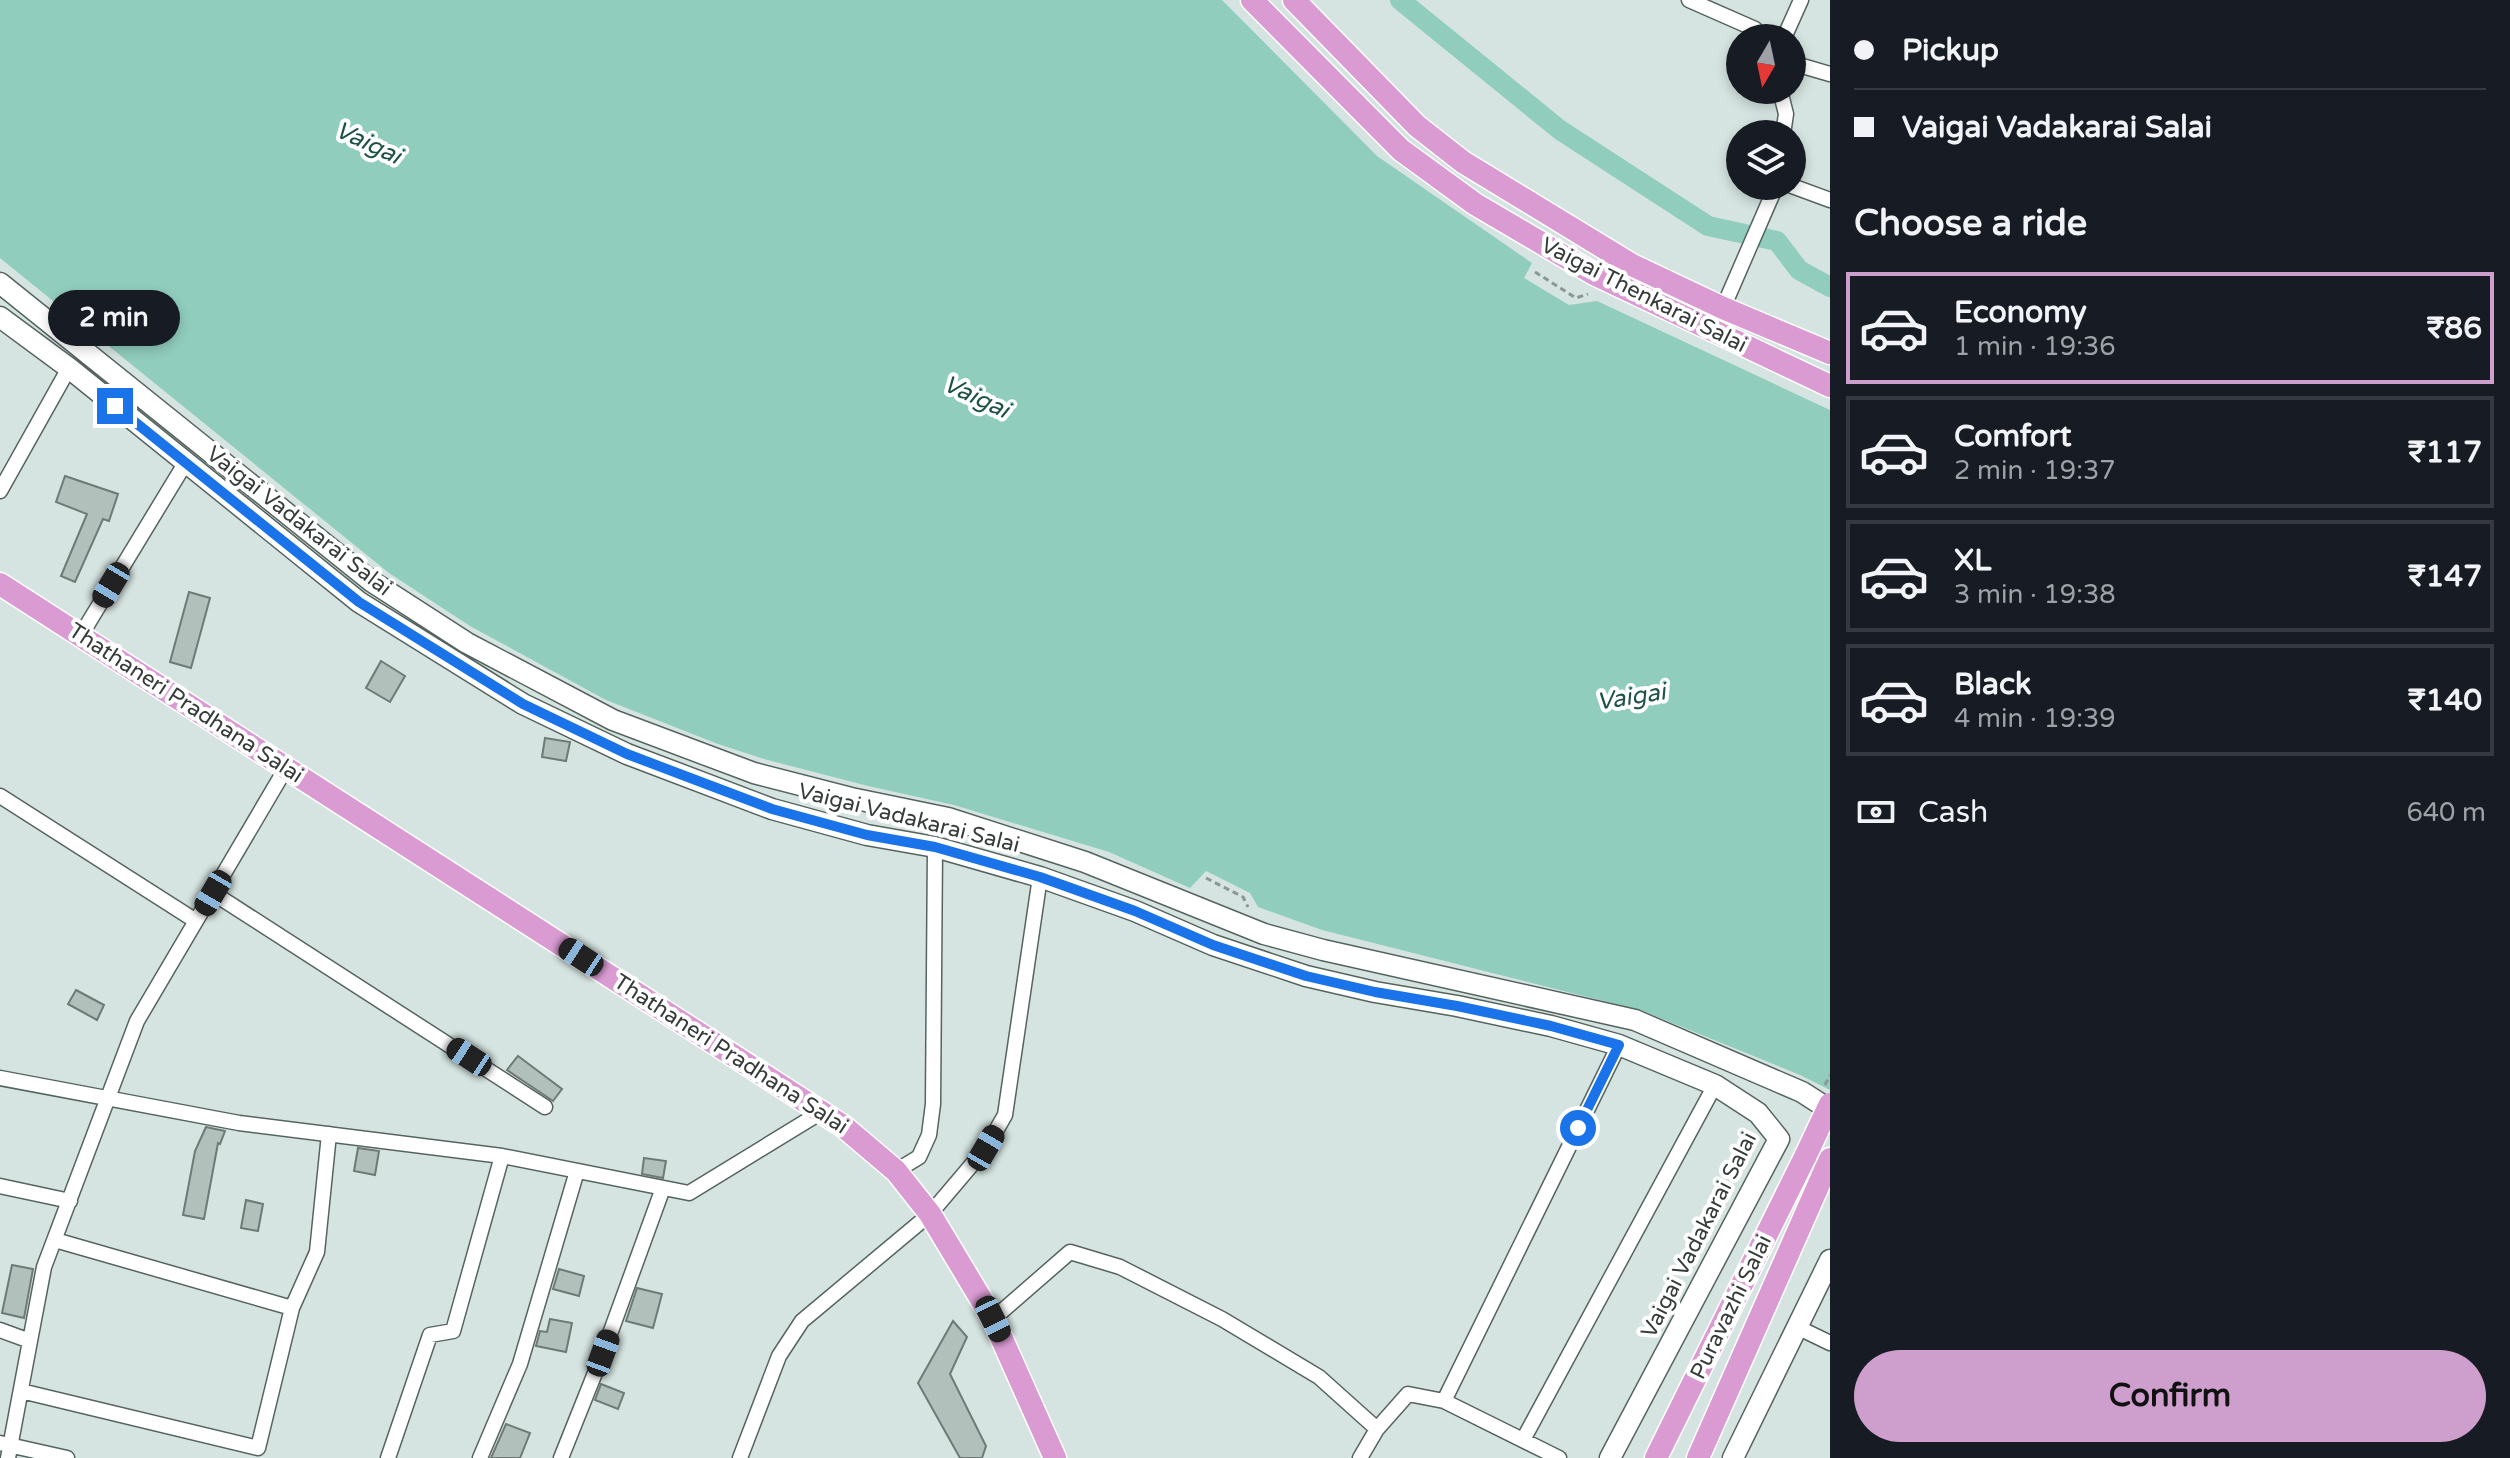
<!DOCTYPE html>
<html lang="en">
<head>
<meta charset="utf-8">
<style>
  body { margin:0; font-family:"Varela Round",sans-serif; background:#20242c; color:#f1f3f6; height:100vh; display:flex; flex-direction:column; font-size:30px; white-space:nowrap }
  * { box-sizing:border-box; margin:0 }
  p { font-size:26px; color:#9ea1a6 }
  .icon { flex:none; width:44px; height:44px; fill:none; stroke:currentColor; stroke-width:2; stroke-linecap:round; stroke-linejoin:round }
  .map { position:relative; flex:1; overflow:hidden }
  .side { display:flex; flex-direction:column; background:#171b24; width:680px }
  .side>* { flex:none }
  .banner { display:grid; align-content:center; height:176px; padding:0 24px; background:#171b24 }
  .needle { width:52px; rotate:189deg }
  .buttons { position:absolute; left:1726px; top:24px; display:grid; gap:16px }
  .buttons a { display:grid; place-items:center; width:80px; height:80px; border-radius:50%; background:#171b24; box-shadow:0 4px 12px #0003; font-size:40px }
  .end { position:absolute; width:36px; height:36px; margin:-18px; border:10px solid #1a73e8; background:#fff; box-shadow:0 0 0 4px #fff }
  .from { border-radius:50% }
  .bubble { position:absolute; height:56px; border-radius:28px; background:#171b24; box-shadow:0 4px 12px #0003; font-size:26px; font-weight:700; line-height:56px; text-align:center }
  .car { position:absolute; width:24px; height:48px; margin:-24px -12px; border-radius:10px; box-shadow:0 0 6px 2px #0007; background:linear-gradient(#222 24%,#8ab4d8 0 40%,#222 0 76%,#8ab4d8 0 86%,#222 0) }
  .banner b { display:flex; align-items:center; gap:28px; height:76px; font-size:30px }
  .banner b+b { border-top:2px solid #363941 }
  .banner i { width:20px; height:20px; background:#f1f3f6 }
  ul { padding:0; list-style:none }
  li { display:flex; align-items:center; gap:24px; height:112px; margin:0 16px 12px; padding:0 8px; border:4px solid #363941; border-radius:0px }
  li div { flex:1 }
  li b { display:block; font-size:30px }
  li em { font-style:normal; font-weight:700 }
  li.active { border-color:#ce9fcc }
  li>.icon { width:72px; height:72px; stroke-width:1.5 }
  h2 { padding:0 24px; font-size:36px; line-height:96px }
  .pay { display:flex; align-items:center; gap:20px; height:88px; padding:0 24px; font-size:30px }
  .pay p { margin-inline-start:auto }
  .cta { display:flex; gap:16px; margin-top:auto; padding:16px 24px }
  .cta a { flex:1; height:92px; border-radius:48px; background:#ce9fcc; color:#111; font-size:32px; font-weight:700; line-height:92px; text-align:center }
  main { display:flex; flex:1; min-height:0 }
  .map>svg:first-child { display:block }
  .water { fill:#90cdbd }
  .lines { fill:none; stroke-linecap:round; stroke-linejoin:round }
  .canal { stroke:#90cdbd; stroke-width:20 }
  .building { fill:#b2c0bc; stroke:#6d7a76; stroke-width:2 }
  .street-casing { stroke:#566460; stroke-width:17 }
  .secondary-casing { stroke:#566460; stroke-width:23 }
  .primary-casing { stroke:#fff; stroke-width:25 }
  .path { stroke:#8c9794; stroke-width:3; stroke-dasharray:6 4; stroke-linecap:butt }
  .street { stroke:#fff; stroke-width:14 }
  .secondary { stroke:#fff; stroke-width:20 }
  .primary { stroke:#da9bd3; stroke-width:22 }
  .primary-bridge-casing { stroke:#fff; stroke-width:25; stroke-linecap:butt }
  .path-bridge { stroke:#8c9794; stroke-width:3; stroke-dasharray:6 4; stroke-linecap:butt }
  .primary-bridge { stroke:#da9bd3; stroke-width:22 }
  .route { stroke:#1a73e8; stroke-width:10 }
  .labels { text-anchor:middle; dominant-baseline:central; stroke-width:8; stroke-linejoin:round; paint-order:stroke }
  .street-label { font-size:22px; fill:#363c3a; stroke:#fff }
  .water-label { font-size:24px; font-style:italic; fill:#1f5247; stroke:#fff }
</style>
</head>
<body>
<main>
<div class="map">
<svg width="1830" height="1458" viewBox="0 0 1830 1458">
  <rect width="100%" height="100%" fill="#d5e4e0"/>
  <path class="water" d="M 0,0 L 1222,0 L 1377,156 L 1532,263 L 1524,278 L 1569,305 L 1597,301 L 1830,410 L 1830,1090 L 1800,1075 L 1643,1011 L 1322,930 L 1258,907 L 1250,893 L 1206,871 L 1190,888 L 1109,852 L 954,805 L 868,786 L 764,759 L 718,744 L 606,700 L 470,626 L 389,573 L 0,258 Z"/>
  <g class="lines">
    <path class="canal" d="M 1400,0 L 1560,130 L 1708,226 L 1777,241 L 1799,270 L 1830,287"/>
  </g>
  <path class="building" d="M 65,476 L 118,494 L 109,521 L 103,519 L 75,582 L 61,576 L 87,514 L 56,502 Z
    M 189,592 L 210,598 L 191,668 L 170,662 Z
    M 381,661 L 405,676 L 390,702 L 366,688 Z
    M 545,738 L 570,742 L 566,761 L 542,757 Z
    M 76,990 L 104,1005 L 97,1020 L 68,1004 Z
    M 518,1056 L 562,1089 L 553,1101 L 507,1070 Z
    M 206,1127 L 225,1131 L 220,1144 L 218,1143 L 204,1219 L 183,1215 L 195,1151 Z
    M 358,1148 L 379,1151 L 375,1175 L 354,1171 Z
    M 644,1158 L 666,1161 L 663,1178 L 642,1174 Z
    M 246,1200 L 263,1204 L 258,1231 L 241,1228 Z
    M 12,1265 L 33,1269 L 24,1318 L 2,1313 Z
    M 559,1269 L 584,1276 L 579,1296 L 553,1289 Z
    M 637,1288 L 662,1294 L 653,1328 L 626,1321 Z
    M 550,1319 L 572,1323 L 566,1352 L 536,1346 L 540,1331 L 547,1332 Z
    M 953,1321 L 967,1337 L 950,1374 L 986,1446 L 982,1458 L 960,1458 L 918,1383 Z
    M 601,1384 L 624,1393 L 618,1409 L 595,1400 Z
    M 506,1424 L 530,1433 L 520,1458 L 491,1458 Z"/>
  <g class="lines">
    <g class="street-casing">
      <path id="street" d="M 1689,0 L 1755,29 L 1760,38
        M 1784,38 L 1801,0
        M 1792,63 L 1830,74
        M 1780,90 L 1786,114 L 1783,134
        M 1792,186 L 1830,200
        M 1723,308 L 1776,186
        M 0,491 L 69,368
        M 81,635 L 186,462
        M 0,796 L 196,921
        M 213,893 L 545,1107
        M 0,1078 L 239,1123 L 502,1156
        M 896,1171 L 919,1157 L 929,1135 L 933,1104 L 935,847
        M 0,1186 L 70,1201
        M 55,1240 L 292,1308 L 317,1252 L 329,1134
        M 993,1319 L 1070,1252 L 1120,1267 L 1222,1319 L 1319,1377 L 1377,1429
        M 1797,1327 L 1830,1343
        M 0,1330 L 30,1341 L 8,1458
        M 30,1341 L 44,1267 L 137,1021 L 286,768
        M 21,1391 L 258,1448 L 292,1308
        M 1444,1401 L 1619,1045
        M 1523,1440 L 1715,1085
        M 0,1443 L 67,1458
        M 388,1458 L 430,1335 L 453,1331 L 502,1156 L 689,1193 L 823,1111
        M 480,1458 L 520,1364 L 577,1171
        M 561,1458 L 603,1353 L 663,1188
        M 740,1458 L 779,1356 L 802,1321 L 930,1214 L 986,1148 L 1005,1115 L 1040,877
        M 1360,1458 L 1377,1429 L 1408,1394 L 1444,1401 L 1559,1458"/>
    </g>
    <g class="secondary-casing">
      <path id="secondary" d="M 0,283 L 371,581 L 467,643 L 613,720 L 754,773 L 851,798 L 948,818 L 1085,862 L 1264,934 L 1323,950 L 1635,1020 L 1802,1092 L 1830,1110
        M 0,317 L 69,368 L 359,602 L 523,704 L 627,754 L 772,809 L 867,835 L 935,847 L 1040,877 L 1135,911 L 1213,945 L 1306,976 L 1375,992 L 1457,1006 L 1551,1026 L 1619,1045 L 1715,1085 L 1758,1113 L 1779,1139 L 1610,1458
        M 1733,1458 L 1830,1260"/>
    </g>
    <g class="primary-casing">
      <path id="primary" d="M 1252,0 L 1401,150 L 1475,204 L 1594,274 L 1830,386
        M 1294,0 L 1417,126 L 1463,162 L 1632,265 L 1723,308 L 1830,353
        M 0,584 L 843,1126 L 896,1171 L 930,1214 L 993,1319 L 1055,1458
        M 1656,1458 L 1806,1155
        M 1698,1458 L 1830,1159"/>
    </g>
    <path class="path" d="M 1535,272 L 1576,298 L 1588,294
      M 1206,878 L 1243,897 L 1248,907"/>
    <use href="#street" class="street"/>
    <use href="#secondary" class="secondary"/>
    <use href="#primary" class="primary"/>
    <g class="primary-bridge-casing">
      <path id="primary-bridge" d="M 1806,1155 L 1830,1104"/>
    </g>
    <path class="path-bridge" d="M 1825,1085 L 1830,1075"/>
    <use href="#primary-bridge" class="primary-bridge"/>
  </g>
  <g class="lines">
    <path class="route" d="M 115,406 L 359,602 L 523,704 L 627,754 L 772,809 L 867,835 L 935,847 L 1040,877 L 1135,911 L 1213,945 L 1306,976 L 1375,992 L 1457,1006 L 1551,1026 L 1619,1045 L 1578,1128"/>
  </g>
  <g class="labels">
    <g class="street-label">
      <text transform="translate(1644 295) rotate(27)">Vaigai Thenkarai Salai</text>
      <text transform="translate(299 521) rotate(38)">Vaigai Vadakarai Salai</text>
      <text transform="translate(186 703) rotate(33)">Thathaneri Pradhana Salai</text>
      <text transform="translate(909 818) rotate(14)">Vaigai Vadakarai Salai</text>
      <text transform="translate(731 1054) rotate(33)">Thathaneri Pradhana Salai</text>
      <text transform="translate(1699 1235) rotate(-63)">Vaigai Vadakarai Salai</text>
      <text transform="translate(1731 1307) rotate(-64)">Puravazhi Salai</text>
    </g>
    <g class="water-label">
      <text transform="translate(368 143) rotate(25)">Vaigai</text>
      <text transform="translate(976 397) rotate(25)">Vaigai</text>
      <text transform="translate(1631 697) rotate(-9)">Vaigai</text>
    </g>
  </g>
</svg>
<div class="buttons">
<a><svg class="needle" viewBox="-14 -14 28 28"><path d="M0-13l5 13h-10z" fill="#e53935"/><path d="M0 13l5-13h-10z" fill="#9ea1a6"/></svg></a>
<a><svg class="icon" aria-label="layers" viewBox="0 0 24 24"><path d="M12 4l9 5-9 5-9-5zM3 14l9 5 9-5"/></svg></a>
</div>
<i class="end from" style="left:1578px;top:1128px"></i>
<i class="end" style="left:115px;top:406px"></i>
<div class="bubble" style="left:48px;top:290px;width:132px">2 min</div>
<i class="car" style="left:111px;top:585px;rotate:211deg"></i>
<i class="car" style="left:213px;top:893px;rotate:210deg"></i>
<i class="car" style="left:581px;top:957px;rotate:303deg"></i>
<i class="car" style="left:469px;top:1057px;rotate:303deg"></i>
<i class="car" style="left:986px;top:1148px;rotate:30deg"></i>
<i class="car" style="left:993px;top:1319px;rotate:154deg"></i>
<i class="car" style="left:603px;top:1353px;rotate:20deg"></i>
</div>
<section class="side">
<div class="banner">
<b><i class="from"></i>Pickup</b>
<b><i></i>Vaigai Vadakarai Salai</b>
</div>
<h2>Choose a ride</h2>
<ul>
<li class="active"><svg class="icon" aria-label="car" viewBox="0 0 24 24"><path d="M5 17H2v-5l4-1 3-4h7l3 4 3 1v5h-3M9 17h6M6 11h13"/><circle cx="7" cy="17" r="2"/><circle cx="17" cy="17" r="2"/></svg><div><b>Economy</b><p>1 min · 19:36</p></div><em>₹86</em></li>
<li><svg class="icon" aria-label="car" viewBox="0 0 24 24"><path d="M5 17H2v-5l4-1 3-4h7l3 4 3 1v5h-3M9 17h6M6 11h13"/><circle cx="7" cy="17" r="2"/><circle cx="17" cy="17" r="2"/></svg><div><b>Comfort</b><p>2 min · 19:37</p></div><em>₹117</em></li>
<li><svg class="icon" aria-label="car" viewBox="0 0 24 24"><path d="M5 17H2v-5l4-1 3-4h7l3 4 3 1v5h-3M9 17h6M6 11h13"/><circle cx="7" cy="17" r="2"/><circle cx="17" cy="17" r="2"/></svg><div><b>XL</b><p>3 min · 19:38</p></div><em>₹147</em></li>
<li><svg class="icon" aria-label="car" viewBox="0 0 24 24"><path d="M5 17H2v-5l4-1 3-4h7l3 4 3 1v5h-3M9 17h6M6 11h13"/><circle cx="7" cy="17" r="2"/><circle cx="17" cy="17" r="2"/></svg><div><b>Black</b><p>4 min · 19:39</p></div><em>₹140</em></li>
</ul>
<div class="pay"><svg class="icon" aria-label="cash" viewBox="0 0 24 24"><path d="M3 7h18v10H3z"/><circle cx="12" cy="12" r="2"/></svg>Cash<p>640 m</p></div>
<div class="cta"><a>Confirm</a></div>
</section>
</main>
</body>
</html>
